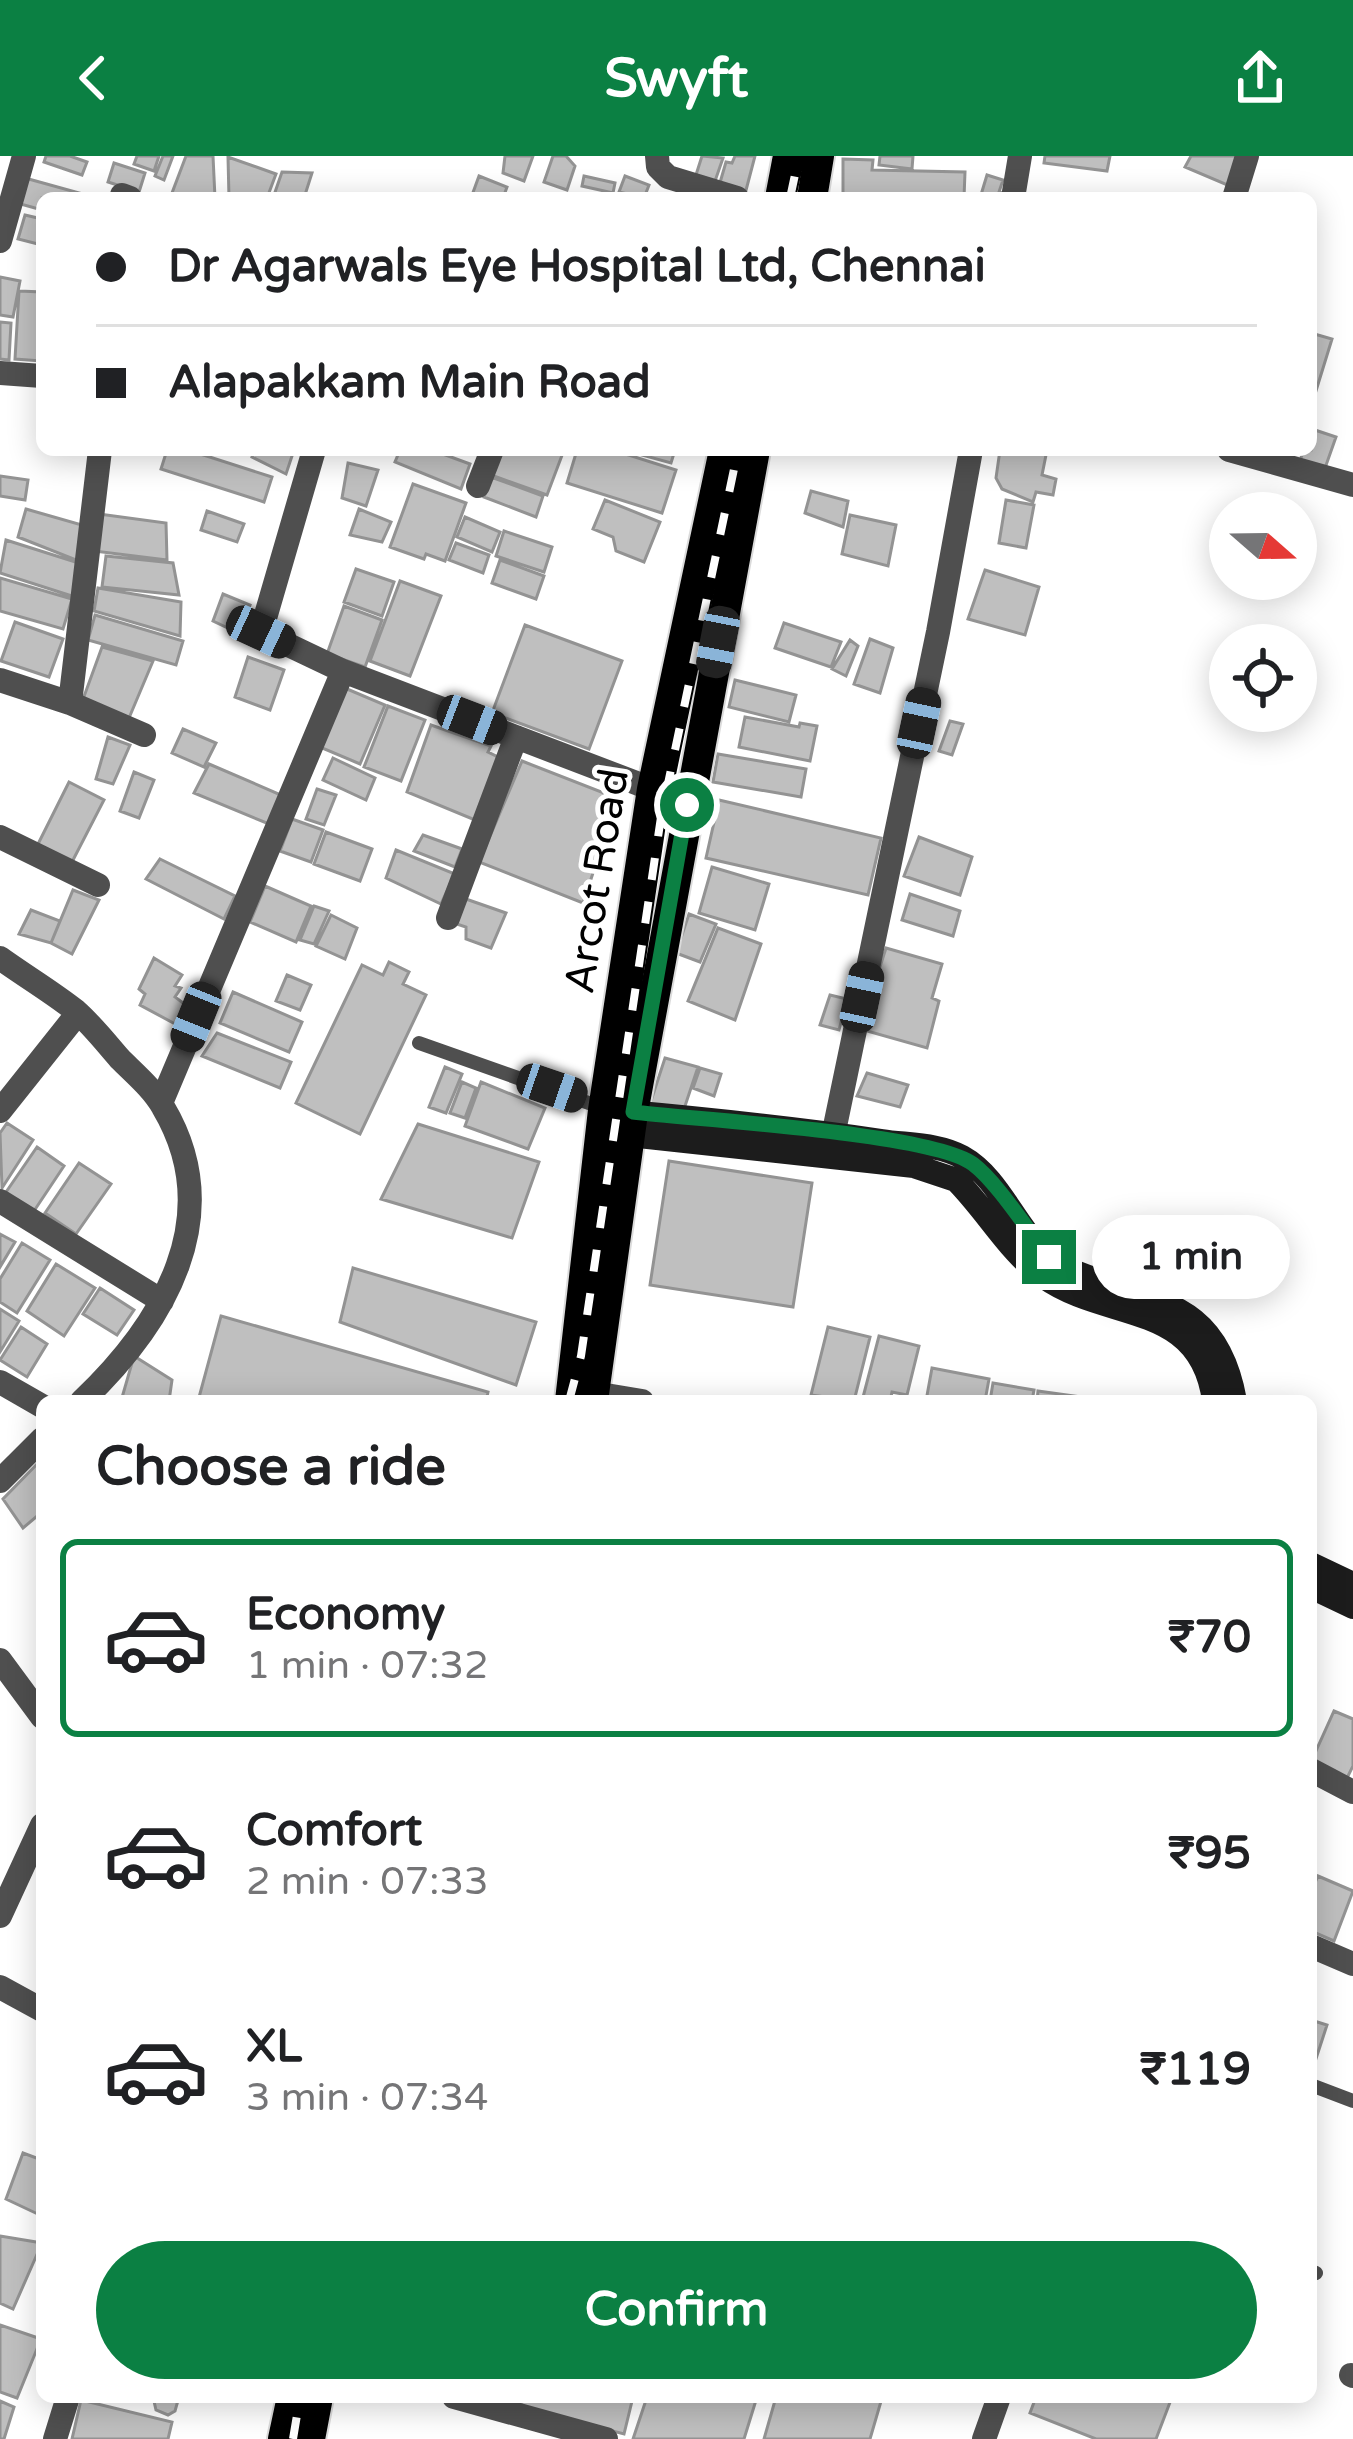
<!DOCTYPE html>
<html lang="en">
<head>
<meta charset="utf-8">
<style>
  body { margin:0; font-family:"Varela Round",sans-serif; background:#f6f6f6; color:#202124; height:100vh; display:flex; flex-direction:column; font-size:45px; white-space:nowrap }
  * { box-sizing:border-box; margin:0 }
  p { font-size:39px; color:#757577 }
  .icon { flex:none; width:66px; height:66px; fill:none; stroke:currentColor; stroke-width:2; stroke-linecap:round; stroke-linejoin:round }
  .map { position:relative; flex:1; overflow:hidden }
  .side { position:absolute; left:36px; top:1239px; width:1281px; height:1008px; display:flex; flex-direction:column; background:#fff; border-radius:18px; box-shadow:0 6px 30px #0003 }
  .side>* { flex:none }
  .top-card { position:absolute; left:36px; top:36px; width:1281px; height:264px; border-radius:18px; box-shadow:0 6px 30px #0003; display:grid; align-content:center; height:264px; padding:0 60px; background:#fff }
  .needle { width:78px; rotate:110deg }
  .fabs { position:absolute; left:1209px; top:336px; display:grid; gap:24px }
  .fabs a { display:grid; place-items:center; width:108px; height:108px; border-radius:50%; background:#fff; box-shadow:0 6px 30px #0003; font-size:60px }
  .end { position:absolute; width:54px; height:54px; margin:-27px; border:15px solid #0b8043; background:#fff; box-shadow:0 0 0 6px #fff }
  .from { border-radius:50% }
  .bubble { position:absolute; height:84px; border-radius:42px; background:#fff; box-shadow:0 6px 30px #0003; font-size:39px; font-weight:700; line-height:84px; text-align:center }
  .car { position:absolute; width:36px; height:72px; margin:-36px -18px; border-radius:15px; box-shadow:0 0 9px 3px #0007; background:linear-gradient(#222 24%,#8ab4d8 0 40%,#222 0 76%,#8ab4d8 0 86%,#222 0) }
  .top-card b { display:flex; align-items:center; gap:42px; height:114px; font-size:45px }
  .top-card b+b { border-top:3px solid #e0e0e0 }
  .top-card i { width:30px; height:30px; background:#202124 }
  ul { padding:0; list-style:none }
  li { display:flex; align-items:center; gap:36px; height:198px; margin:0 24px 18px; padding:0 36px; border:6px solid transparent; border-radius:18px }
  li div { flex:1 }
  li b { display:block; font-size:45px }
  li em { font-style:normal; font-weight:700 }
  li.selected { border-color:#0b8043 }
  li>.icon { width:108px; height:108px; stroke-width:1.5 }
  h2 { padding:0 60px; font-size:54px; line-height:144px }
  .cta { display:flex; gap:24px; margin-top:auto; padding:24px 60px }
  .cta a { flex:1; height:138px; border-radius:72px; background:#0b8043; color:#fff; font-size:48px; font-weight:700; line-height:138px; text-align:center }
  header { display:flex; justify-content:space-between; align-items:center; height:156px; padding:0 60px; background:#0b8043; color:#fff; font-size:54px; font-weight:700 }
  .map>svg:first-child { display:block }
  .building { fill:#bfbfbf; stroke:#939393; stroke-width:3 }
  .lines { fill:none; stroke-linecap:round; stroke-linejoin:round }
  .primary-casing { stroke:#dbdbdb; stroke-width:34 }
  .service { stroke:#4f4f4f; stroke-width:14 }
  .minor { stroke:#4f4f4f; stroke-width:24 }
  .tertiary { stroke:#4f4f4f; stroke-width:24 }
  .secondary { stroke:#1c1c1c; stroke-width:24 }
  .primary { stroke:#000; stroke-width:30 }
  .rail-casing { stroke:#000; stroke-width:12 }
  .rail { stroke:#fff; stroke-width:8; stroke-dasharray:22; stroke-linecap:butt }
  .route { stroke:#0b8043; stroke-width:15 }
  .labels { text-anchor:middle; dominant-baseline:central; stroke-width:10; stroke-linejoin:round; paint-order:stroke }
  .street-label { font-size:42px; fill:#000; stroke:#fff }
</style>
</head>
<body>
<header><svg class="icon" aria-label="back" viewBox="0 0 24 24"><path d="M15 5l-7 7 7 7"/></svg>Swyft<svg class="icon" aria-label="share" viewBox="0 0 24 24"><path d="M12 15V3M7 8l5-5 5 5M5 13v7h14v-7"/></svg></header>
<div class="map">
<svg width="1353" height="2283" viewBox="0 0 1353 2283">
  <rect width="100%" height="100%" fill="#fff"/>
  <path class="building" d="M 46,0 L 70,0 L 87,6 L 82,19 L 44,6 Z
    M 137,0 L 159,0 L 154,15 L 134,8 Z
    M 163,0 L 173,0 L 164,24 L 155,20 Z
    M 186,0 L 213,0 L 215,42 L 184,42 L 172,37 Z
    M 505,0 L 533,0 L 524,25 L 503,17 Z
    M 553,0 L 566,0 L 575,10 L 567,34 L 544,26 Z
    M 702,0 L 723,2 L 714,28 L 695,22 Z
    M 735,0 L 755,0 L 745,38 L 719,30 L 726,6 L 732,7 Z
    M 880,0 L 913,0 L 912,13 L 879,9 Z
    M 1045,0 L 1110,0 L 1107,15 L 1044,7 Z
    M 1191,0 L 1241,0 L 1232,31 L 1185,11 Z
    M 228,1 L 276,18 L 267,42 L 229,42 Z
    M 843,3 L 873,4 L 872,14 L 965,16 L 964,42 L 843,42 Z
    M 114,7 L 145,17 L 139,36 L 108,26 Z
    M 282,16 L 312,17 L 304,42 L 273,42 Z
    M 987,19 L 1003,24 L 999,36 L 1006,38 L 1005,42 L 980,42 Z
    M 479,20 L 507,31 L 503,42 L 471,42 Z
    M 584,20 L 615,27 L 613,37 L 582,30 Z
    M 625,20 L 649,29 L 644,42 L 619,36 Z
    M 25,22 L 83,38 L 82,42 L 42,42 L 42,54 L 17,47 Z
    M 25,59 L 42,63 L 42,89 L 18,83 Z
    M 0,121 L 20,125 L 13,161 L 0,159 Z
    M 19,135 L 42,136 L 41,205 L 15,203 Z
    M 0,166 L 11,167 L 9,204 L 0,203 Z
    M 1311,177 L 1332,183 L 1311,251 Z
    M 1312,273 L 1336,281 L 1324,315 L 1299,307 L 1304,294 L 1311,294 Z
    M 167,294 L 188,294 L 272,321 L 264,346 L 161,313 Z
    M 255,294 L 294,294 L 286,318 L 252,301 Z
    M 400,294 L 432,294 L 470,308 L 461,333 L 395,306 Z
    M 501,294 L 564,294 L 547,339 L 491,319 Z
    M 577,294 L 613,294 L 676,314 L 662,357 L 567,327 Z
    M 624,294 L 675,294 L 671,307 Z
    M 1000,294 L 1047,294 L 1042,319 L 1056,323 L 1053,339 L 1036,336 L 1033,346 L 1002,333 L 996,322 Z
    M 348,307 L 378,314 L 366,350 L 342,342 Z
    M 0,320 L 28,324 L 25,344 L 0,340 Z
    M 491,321 L 543,340 L 536,361 L 484,341 Z
    M 413,328 L 466,347 L 445,405 L 426,398 L 424,403 L 390,391 Z
    M 811,335 L 848,345 L 843,371 L 805,357 Z
    M 605,344 L 660,366 L 644,406 L 616,395 L 613,381 L 593,373 Z
    M 1006,344 L 1034,349 L 1026,392 L 999,387 Z
    M 26,353 L 89,371 L 81,406 L 18,381 Z
    M 359,353 L 391,366 L 382,386 L 350,379 Z
    M 207,355 L 244,368 L 237,386 L 201,374 Z
    M 99,358 L 166,367 L 167,404 L 94,395 Z
    M 850,359 L 896,369 L 888,410 L 842,398 Z
    M 465,361 L 500,376 L 492,396 L 457,381 Z
    M 504,375 L 552,391 L 544,416 L 496,400 Z
    M 6,384 L 85,409 L 75,441 L 0,417 Z
    M 456,387 L 489,399 L 483,417 L 449,404 Z
    M 106,400 L 173,407 L 179,439 L 102,431 Z
    M 500,404 L 544,420 L 536,443 L 492,427 Z
    M 356,413 L 394,426 L 382,460 L 344,446 Z
    M 985,414 L 1039,431 L 1025,479 L 968,463 Z
    M 0,422 L 72,443 L 63,473 L 0,455 Z
    M 400,425 L 441,440 L 410,520 L 370,505 Z
    M 98,432 L 181,446 L 180,480 L 94,455 Z
    M 223,438 L 250,449 L 243,465 L 235,463 L 230,473 L 213,465 Z
    M 344,450 L 382,464 L 365,511 L 327,498 Z
    M 95,459 L 183,485 L 176,509 L 88,484 Z
    M 15,466 L 63,483 L 49,521 L 1,505 Z
    M 784,467 L 841,486 L 831,511 L 775,492 Z
    M 525,469 L 622,505 L 589,593 L 492,557 Z
    M 870,483 L 893,492 L 880,537 L 854,528 Z
    M 850,484 L 858,490 L 846,520 L 832,513 Z
    M 102,491 L 153,505 L 129,562 L 82,546 Z
    M 248,501 L 284,514 L 270,554 L 235,541 Z
    M 735,524 L 796,539 L 789,566 L 729,551 Z
    M 340,530 L 385,549 L 360,608 L 315,589 Z
    M 388,550 L 425,564 L 401,625 L 364,611 Z
    M 745,561 L 799,571 L 800,567 L 817,570 L 810,605 L 739,591 Z
    M 950,565 L 963,568 L 952,599 L 939,595 Z
    M 431,569 L 491,590 L 488,596 L 500,602 L 475,664 L 407,636 Z
    M 183,573 L 216,587 L 204,611 L 172,597 Z
    M 108,581 L 130,589 L 113,628 L 96,623 Z
    M 718,598 L 806,613 L 801,641 L 713,626 Z
    M 333,602 L 375,622 L 366,644 L 323,624 Z
    M 522,605 L 604,637 L 603,687 L 583,747 L 479,706 Z
    M 209,608 L 281,639 L 269,668 L 194,637 Z
    M 134,616 L 154,624 L 139,662 L 120,655 Z
    M 69,626 L 104,644 L 72,706 L 37,690 Z
    M 317,633 L 336,639 L 324,669 L 306,663 Z
    M 719,644 L 881,682 L 868,739 L 706,702 Z
    M 292,663 L 323,674 L 311,706 L 280,695 Z
    M 326,676 L 372,693 L 360,725 L 314,708 Z
    M 423,679 L 462,693 L 455,711 L 414,695 Z
    M 919,681 L 972,701 L 960,739 L 904,720 Z
    M 396,694 L 455,718 L 441,748 L 386,722 Z
    M 160,703 L 235,740 L 224,763 L 146,723 Z
    M 712,711 L 769,728 L 755,774 L 699,757 Z
    M 265,730 L 311,750 L 296,786 L 250,766 Z
    M 73,734 L 99,744 L 72,798 L 51,787 Z
    M 910,738 L 960,755 L 953,780 L 902,764 Z
    M 463,742 L 506,757 L 491,792 L 466,783 L 466,771 L 451,766 Z
    M 314,750 L 329,755 L 314,788 L 300,784 Z
    M 31,754 L 60,765 L 51,787 L 19,778 Z
    M 689,758 L 716,768 L 700,806 L 676,797 Z
    M 331,759 L 357,772 L 345,803 L 316,790 Z
    M 718,772 L 761,788 L 735,864 L 688,845 Z
    M 886,792 L 942,808 L 932,842 L 939,845 L 927,892 L 860,873 Z
    M 154,802 L 182,819 L 175,830 L 181,832 L 175,841 L 187,850 L 177,869 L 140,849 L 145,838 L 139,833 Z
    M 389,806 L 409,816 L 403,828 L 426,839 L 360,978 L 296,947 L 362,809 L 383,819 Z
    M 287,819 L 311,829 L 300,854 L 276,845 Z
    M 233,836 L 302,866 L 289,896 L 220,867 Z
    M 830,839 L 847,843 L 839,874 L 820,869 Z
    M 217,877 L 291,906 L 280,932 L 202,900 Z
    M 665,902 L 698,911 L 683,956 L 650,948 Z
    M 445,911 L 462,918 L 446,957 L 429,951 Z
    M 700,912 L 721,918 L 714,940 L 693,932 Z
    M 867,917 L 908,929 L 900,951 L 857,940 Z
    M 462,926 L 476,932 L 465,962 L 450,957 Z
    M 481,926 L 545,952 L 528,993 L 465,970 Z
    M 7,967 L 33,984 L 2,1032 L 0,977 Z
    M 418,968 L 539,1006 L 512,1082 L 381,1043 Z
    M 37,991 L 64,1010 L 32,1058 L 4,1039 Z
    M 669,1005 L 812,1027 L 793,1151 L 650,1129 Z
    M 79,1007 L 111,1028 L 76,1078 L 45,1057 Z
    M 0,1078 L 15,1086 L 0,1111 Z
    M 22,1087 L 50,1104 L 17,1157 L 0,1146 L 0,1123 Z
    M 56,1108 L 95,1132 L 64,1180 L 27,1155 Z
    M 353,1112 L 536,1166 L 516,1229 L 340,1166 Z
    M 100,1132 L 134,1154 L 117,1179 L 83,1158 Z
    M 0,1153 L 19,1165 L 0,1196 Z
    M 221,1160 L 488,1236 L 486,1245 L 198,1245 Z
    M 21,1171 L 47,1188 L 27,1221 L 0,1204 Z
    M 828,1171 L 870,1181 L 854,1245 L 811,1239 Z
    M 879,1180 L 919,1190 L 907,1239 L 892,1236 L 890,1245 L 862,1245 Z
    M 134,1200 L 172,1224 L 169,1245 L 121,1245 Z
    M 932,1212 L 989,1223 L 985,1245 L 926,1245 Z
    M 993,1227 L 1034,1234 L 1032,1245 L 990,1245 Z
    M 1038,1235 L 1110,1245 L 1037,1245 Z
    M 42,1303 L 42,1356 L 23,1372 L 3,1343 Z
    M 1334,1555 L 1353,1563 L 1353,1610 L 1347,1622 L 1311,1606 Z
    M 1318,1720 L 1353,1735 L 1334,1785 L 1311,1775 L 1311,1736 Z
    M 1311,1864 L 1327,1869 L 1311,1918 Z
    M 23,1997 L 42,2004 L 42,2060 L 6,2043 Z
    M 0,2080 L 42,2087 L 13,2153 L 0,2147 Z
    M 0,2169 L 41,2183 L 17,2242 L 0,2236 Z
    M 153,2241 L 179,2241 L 175,2255 L 168,2259 L 156,2254 Z
    M 523,2241 L 633,2241 L 624,2278 L 520,2251 Z
    M 647,2241 L 757,2241 L 744,2283 L 633,2283 Z
    M 776,2241 L 877,2241 L 882,2242 L 870,2283 L 764,2283 Z
    M 1036,2241 L 1172,2241 L 1156,2283 L 1096,2283 L 1030,2257 Z
    M 81,2244 L 172,2266 L 168,2283 L 72,2283 Z
    M 0,2245 L 14,2251 L 4,2283 L 0,2283 Z"/>
  <g class="lines">
    <g class="primary-casing">
      <path id="primary" d="M 780,42 L 788,0
        M 812,42 L 819,0
        M 570,1245 L 603,954 L 652,633 L 724,294
        M 593,1245 L 633,957 L 755,294
        M 283,2283 L 292,2241
        M 310,2283 L 318,2241"/>
    </g>
    <path class="service" d="M 419,887 L 600,951
      M 1311,1929 L 1353,1945
      M 1311,2115 L 1316,2117"/>
    <path class="minor" d="M 657,0 L 658,11 L 668,21 L 737,42
      M 122,39 L 130,42
      M 1013,42 L 1020,0
      M 1234,42 L 1247,0
      M 0,85 L 24,0
      M 0,217 L 42,220
      M 314,294 L 261,476 L 343,515 L 652,633
      M 478,330 L 492,294
      M 0,524 L 70,547 L 144,579
      M 70,547 L 100,294
      M 0,681 L 98,729
      M 448,762 L 516,581
      M 0,802 C 25,820 52,836 76,855 C 92,869 106,887 120,903 C 135,918 153,933 163,951 C 228,1060 164,1167 82,1245
      M 161,947 L 343,515
      M 0,955 L 78,857
      M 829,999 L 938,476 L 971,294
      M 0,1045 L 162,1145
      M 0,1226 L 42,1250
      M 594,1237 L 642,1245
      M 0,1325 L 42,1283
      M 1311,1614 L 1353,1636
      M 1311,1790 L 1353,1808
      M 1351,2219 L 1353,2220
      M 454,2241 L 606,2283
      M 55,2283 L 68,2241
      M 984,2283 L 999,2241"/>
    <path class="tertiary" d="M 1229,294 L 1353,329
      M 0,1504 L 42,1561
      M 0,1760 L 42,1669
      M 0,1831 L 42,1854"/>
    <path class="secondary" d="M 618,955 C 706,963 794,972 882,985 C 908,989 939,988 962,1001 C 1007,1026 1020,1092 1068,1113 C 1148,1148 1216,1138 1235,1245
      M 611,977 L 914,1010 L 956,1024 C 987,1055 1009,1096 1044,1121 C 1107,1166 1201,1144 1214,1245
      M 1311,1408 L 1353,1428
      M 1311,1431 L 1353,1451"/>
    <use href="#primary" class="primary"/>
    <g class="rail-casing">
      <path id="rail" d="M 790,42 L 799,0
        M 569,1245 L 581,1200 L 661,661 L 738,294
        M 293,2283 L 300,2241"/>
    </g>
    <use href="#rail" class="rail"/>
  </g>
  <g class="lines">
    <path class="route" d="M 687,649 L 633,956 C 697,964 932,977 973,1008 C 997,1026 1028,1075 1049,1101"/>
  </g>
  <g class="labels">
    <g class="street-label">
      <text transform="translate(597 725) rotate(-81)">Arcot Road</text>
    </g>
  </g>
</svg>
<div class="fabs">
<a><svg class="needle" viewBox="-14 -14 28 28"><path d="M0-13l5 13h-10z" fill="#e53935"/><path d="M0 13l5-13h-10z" fill="#757577"/></svg></a>
<a><svg class="icon" aria-label="locate" viewBox="0 0 24 24"><circle cx="12" cy="12" r="6"/><path d="M12 2v4M12 18v4M2 12h4M18 12h4"/></svg></a>
</div>
<i class="end from" style="left:687px;top:649px"></i>
<i class="end" style="left:1049px;top:1101px"></i>
<div class="bubble" style="left:1092px;top:1059px;width:198px">1 min</div>
<i class="car" style="left:261px;top:476px;rotate:115deg"></i>
<i class="car" style="left:718px;top:486px;rotate:191deg"></i>
<i class="car" style="left:472px;top:564px;rotate:111deg"></i>
<i class="car" style="left:919px;top:567px;rotate:12deg"></i>
<i class="car" style="left:862px;top:841px;rotate:12deg"></i>
<i class="car" style="left:196px;top:861px;rotate:202deg"></i>
<i class="car" style="left:552px;top:932px;rotate:109deg"></i>
<div class="top-card">
<b><i class="from"></i>Dr Agarwals Eye Hospital Ltd, Chennai</b>
<b><i></i>Alapakkam Main Road</b>
</div>
<section class="side">
<h2>Choose a ride</h2>
<ul>
<li class="selected"><svg class="icon" aria-label="car" viewBox="0 0 24 24"><path d="M5 17H2v-5l4-1 3-4h7l3 4 3 1v5h-3M9 17h6M6 11h13"/><circle cx="7" cy="17" r="2"/><circle cx="17" cy="17" r="2"/></svg><div><b>Economy</b><p>1 min · 07:32</p></div><em>₹70</em></li>
<li><svg class="icon" aria-label="car" viewBox="0 0 24 24"><path d="M5 17H2v-5l4-1 3-4h7l3 4 3 1v5h-3M9 17h6M6 11h13"/><circle cx="7" cy="17" r="2"/><circle cx="17" cy="17" r="2"/></svg><div><b>Comfort</b><p>2 min · 07:33</p></div><em>₹95</em></li>
<li><svg class="icon" aria-label="car" viewBox="0 0 24 24"><path d="M5 17H2v-5l4-1 3-4h7l3 4 3 1v5h-3M9 17h6M6 11h13"/><circle cx="7" cy="17" r="2"/><circle cx="17" cy="17" r="2"/></svg><div><b>XL</b><p>3 min · 07:34</p></div><em>₹119</em></li>
</ul>
<div class="cta"><a>Confirm</a></div>
</section>
</div>
</body>
</html>
